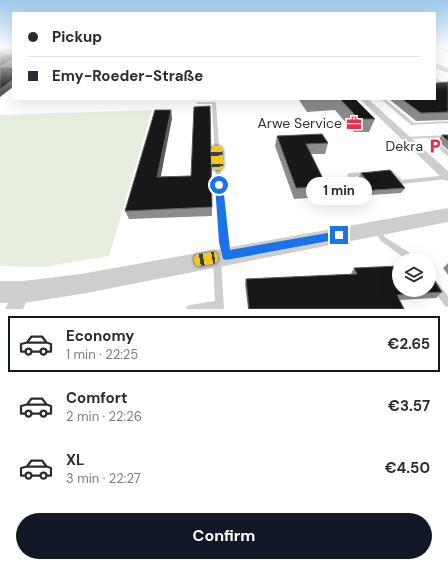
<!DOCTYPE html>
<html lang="en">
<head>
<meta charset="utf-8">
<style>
  body { margin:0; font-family:"DM Sans",sans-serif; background:#f7f7f7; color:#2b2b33; height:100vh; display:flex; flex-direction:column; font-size:15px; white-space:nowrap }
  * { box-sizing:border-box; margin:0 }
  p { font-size:13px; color:#7c7c81 }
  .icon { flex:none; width:22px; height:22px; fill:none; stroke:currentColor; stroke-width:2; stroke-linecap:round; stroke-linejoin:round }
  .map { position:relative; height:309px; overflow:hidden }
  .sheet { display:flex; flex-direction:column; background:#fff; flex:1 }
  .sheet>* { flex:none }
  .banner { position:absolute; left:12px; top:12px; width:424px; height:88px; border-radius:0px; box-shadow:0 4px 16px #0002; display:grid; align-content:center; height:88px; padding:0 16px; background:#fff }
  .fabs { position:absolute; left:392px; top:253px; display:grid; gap:8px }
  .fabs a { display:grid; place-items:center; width:44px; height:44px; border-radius:50%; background:#fff; box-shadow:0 4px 16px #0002; font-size:20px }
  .end { position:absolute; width:18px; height:18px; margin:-9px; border:5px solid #1a73e8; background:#fff; box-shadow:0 0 0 2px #fff }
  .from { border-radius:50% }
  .bubble { position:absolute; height:28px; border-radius:14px; background:#fff; box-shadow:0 4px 16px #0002; font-size:13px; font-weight:700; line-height:28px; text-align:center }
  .car { position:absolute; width:12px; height:24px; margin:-12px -6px; border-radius:5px; box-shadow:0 0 3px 1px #0007; background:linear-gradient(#f5c518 24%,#345 0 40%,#f5c518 0 76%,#345 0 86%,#f5c518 0) }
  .banner b { display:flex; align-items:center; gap:14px; height:38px; font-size:15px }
  .banner b+b { border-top:1px solid #e1e1e2 }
  .banner i { width:10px; height:10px; background:#2b2b33 }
  ul { padding:7px 0 0; list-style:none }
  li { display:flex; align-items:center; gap:12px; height:56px; margin:0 8px 6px; padding:0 8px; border:2px solid transparent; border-radius:0px }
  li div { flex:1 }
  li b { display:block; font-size:15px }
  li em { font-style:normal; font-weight:700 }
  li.selected { border-color:#111827 }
  li>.icon { width:36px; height:36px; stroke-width:1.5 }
  .cta { display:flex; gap:8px; margin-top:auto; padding:8px 16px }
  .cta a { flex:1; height:46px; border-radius:24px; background:#111827; color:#fff; font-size:16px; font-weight:700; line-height:46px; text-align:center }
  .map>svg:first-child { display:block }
  .green { fill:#e8eede }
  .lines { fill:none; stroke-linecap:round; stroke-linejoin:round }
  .service { fill:#cecece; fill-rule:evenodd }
  .minor { fill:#cecece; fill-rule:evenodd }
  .tertiary { fill:#cecece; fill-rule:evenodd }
  .wall { fill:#8c8c8c }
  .shaded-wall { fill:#5d5d5d }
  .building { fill:#181818; stroke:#5d5d5d }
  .route { fill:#1a73e8 }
  .labels { text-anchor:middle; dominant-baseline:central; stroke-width:4; stroke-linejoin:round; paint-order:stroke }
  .poi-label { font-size:14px; fill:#313131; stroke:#fff; text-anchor:end }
</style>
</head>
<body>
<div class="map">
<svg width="448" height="309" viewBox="0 0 448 309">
  <rect width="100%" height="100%" fill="#fff"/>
  <path class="green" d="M 152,110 L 109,256 L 43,267 L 0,266 L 0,115 Z"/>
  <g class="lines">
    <path class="service" d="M 435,78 L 448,85 L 448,87 L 435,80 Z
      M 381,99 L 385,99 L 414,123 L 448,121 L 448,123 L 411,125 Z
      M 197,102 L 214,102 L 216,103 L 224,218 L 230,254 L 229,256 L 226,257 L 223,256 L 222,254 L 218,218 L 212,104 L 198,104 L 196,103 Z
      M 448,135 L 448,137 L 432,138 L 448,151 L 448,156 L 446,155 L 427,138 L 407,139 L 405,138 L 407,137 Z
      M 386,170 L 393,171 L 402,180 L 448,175 L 448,179 L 401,184 L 399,183 L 390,174 L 384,173 L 383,172 L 384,171 Z
      M 366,172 L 368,173 L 369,174 L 368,175 L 354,177 L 357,181 L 356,182 L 352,182 L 347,175 L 348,174 L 350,173 Z
      M 377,227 L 379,228 L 385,237 L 416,257 L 417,260 L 407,260 L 381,241 L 374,230 L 375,228 Z
      M 217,256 L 220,257 L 221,260 L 224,309 L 186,309 L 187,306 L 190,305 L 215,301 L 213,260 L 214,257 Z
      M 429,274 L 432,275 L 448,296 L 448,307 L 445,306 L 429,284 Z"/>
    <path class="minor" d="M 360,99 L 368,99 L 448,171 L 448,181 L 444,180 Z
      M 23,284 L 29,286 L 31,292 L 23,309 L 5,309 L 17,286 Z"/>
    <path class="tertiary" d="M 435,63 L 448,68 L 448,73 L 435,68 Z
      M 448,208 L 448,222 L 81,294 L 23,303 L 0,303 L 0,281 L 23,281 L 81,274 Z"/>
  </g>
  <path class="wall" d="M 436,47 L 448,47 L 448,53 Z
    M 448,82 L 448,120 L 416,121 L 389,99 L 435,99 Z
    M 299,99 L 355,99 L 375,119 L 369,132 L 354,132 L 335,110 L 307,112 L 299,100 Z
    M 210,106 L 212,216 L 129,219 L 125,211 L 172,118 L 160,177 L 191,176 Z
    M 442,135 L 448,135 L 448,150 L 438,141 Z
    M 277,136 L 328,143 L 325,154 L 311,154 L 327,187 L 323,197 L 294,199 L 275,146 Z
    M 361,173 L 405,188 L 401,193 L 356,196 L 351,189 L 354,183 L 361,183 L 358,178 Z
    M 448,263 L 448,275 L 443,268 Z
    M 354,268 L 442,292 L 436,298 L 399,300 L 404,309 L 248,309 L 245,284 L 246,279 L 351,274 Z"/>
  <path class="shaded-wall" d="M 8,47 L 12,47 L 13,50 L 8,54 L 3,54 L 2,49 Z
    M 13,59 L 13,65 L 3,73 L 0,67 Z
    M 13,80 L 13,87 L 0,97 L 0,89 Z
    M 171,110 L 172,118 L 159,186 L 157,177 Z"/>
  <path class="building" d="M 0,47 L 8,47 L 6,49 L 2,49 L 3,54 L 10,54 L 12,52 L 11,47 L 13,47 L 13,59 L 0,67 Z
    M 0,67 L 13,67 L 13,80 L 0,89 Z
    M 448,82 L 448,112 L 421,113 L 402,99 L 435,99 L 435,83 Z
    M 340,99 L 355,99 L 375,119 L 359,119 Z
    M 210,106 L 212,207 L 125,211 L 155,110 L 171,110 L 157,177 L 191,176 L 194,107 Z
    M 322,134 L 328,143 L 306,144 L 327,187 L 296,188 L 277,136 Z
    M 442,135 L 448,135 L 448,141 Z
    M 390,170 L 405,188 L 359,191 L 354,183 L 368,182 L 361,173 Z
    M 399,266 L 399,290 L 429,290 L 429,272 L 442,292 L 397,295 L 404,309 L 249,309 L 246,279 L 357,274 L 354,268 Z"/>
  <linearGradient id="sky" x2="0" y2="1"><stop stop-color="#9cc7ea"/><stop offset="0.52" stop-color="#fff"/><stop offset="1" stop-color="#fff" stop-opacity="0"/></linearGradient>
  <rect width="448" height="91" fill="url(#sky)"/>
  <path class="route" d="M 219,182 L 223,185 L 230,250 L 339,231 L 342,232 L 344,235 L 342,237 L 339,239 L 226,260 L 223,259 L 219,242 L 215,185 Z"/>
  <defs>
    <g id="office-bare" transform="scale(1.2)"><path d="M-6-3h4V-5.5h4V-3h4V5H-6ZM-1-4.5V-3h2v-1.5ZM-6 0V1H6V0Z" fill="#ec2e4d" stroke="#fff" stroke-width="2.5" paint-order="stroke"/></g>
    <g id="parking-bare" transform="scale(1.2)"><path d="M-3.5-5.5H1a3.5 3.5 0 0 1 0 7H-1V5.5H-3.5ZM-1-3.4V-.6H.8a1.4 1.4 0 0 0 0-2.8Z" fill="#ec2e4d" stroke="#fff" stroke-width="2.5" paint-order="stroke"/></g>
  </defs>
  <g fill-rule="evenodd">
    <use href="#office-bare" x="354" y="123"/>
    <use href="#parking-bare" x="435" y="146"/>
  </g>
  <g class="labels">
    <g class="poi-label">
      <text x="342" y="123">Arwe Service</text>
      <text x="423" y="146">Dekra</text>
    </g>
  </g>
</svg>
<div class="fabs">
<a><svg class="icon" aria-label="layers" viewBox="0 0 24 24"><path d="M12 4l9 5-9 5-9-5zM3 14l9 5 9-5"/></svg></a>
</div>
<i class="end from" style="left:219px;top:185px"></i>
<i class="end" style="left:339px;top:235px"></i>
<div class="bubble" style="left:306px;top:177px;width:66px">1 min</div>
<i class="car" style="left:217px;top:158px;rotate:357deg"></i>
<i class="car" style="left:206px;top:259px;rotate:260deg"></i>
<div class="banner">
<b><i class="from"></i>Pickup</b>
<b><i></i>Emy-Roeder-Straße</b>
</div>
</div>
<section class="sheet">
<ul>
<li class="selected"><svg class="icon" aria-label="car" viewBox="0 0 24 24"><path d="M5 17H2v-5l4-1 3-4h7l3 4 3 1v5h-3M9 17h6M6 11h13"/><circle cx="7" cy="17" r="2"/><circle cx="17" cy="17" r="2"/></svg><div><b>Economy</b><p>1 min · 22:25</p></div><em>€2.65</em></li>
<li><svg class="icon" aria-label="car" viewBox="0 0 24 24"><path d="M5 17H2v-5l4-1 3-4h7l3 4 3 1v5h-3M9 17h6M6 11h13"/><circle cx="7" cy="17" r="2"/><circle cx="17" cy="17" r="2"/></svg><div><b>Comfort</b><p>2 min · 22:26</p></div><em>€3.57</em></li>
<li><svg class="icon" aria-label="car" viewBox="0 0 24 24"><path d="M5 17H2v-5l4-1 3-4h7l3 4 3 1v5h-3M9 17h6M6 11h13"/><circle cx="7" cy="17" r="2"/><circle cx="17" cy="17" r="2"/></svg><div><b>XL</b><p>3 min · 22:27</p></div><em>€4.50</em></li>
</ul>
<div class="cta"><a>Confirm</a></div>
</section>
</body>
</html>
